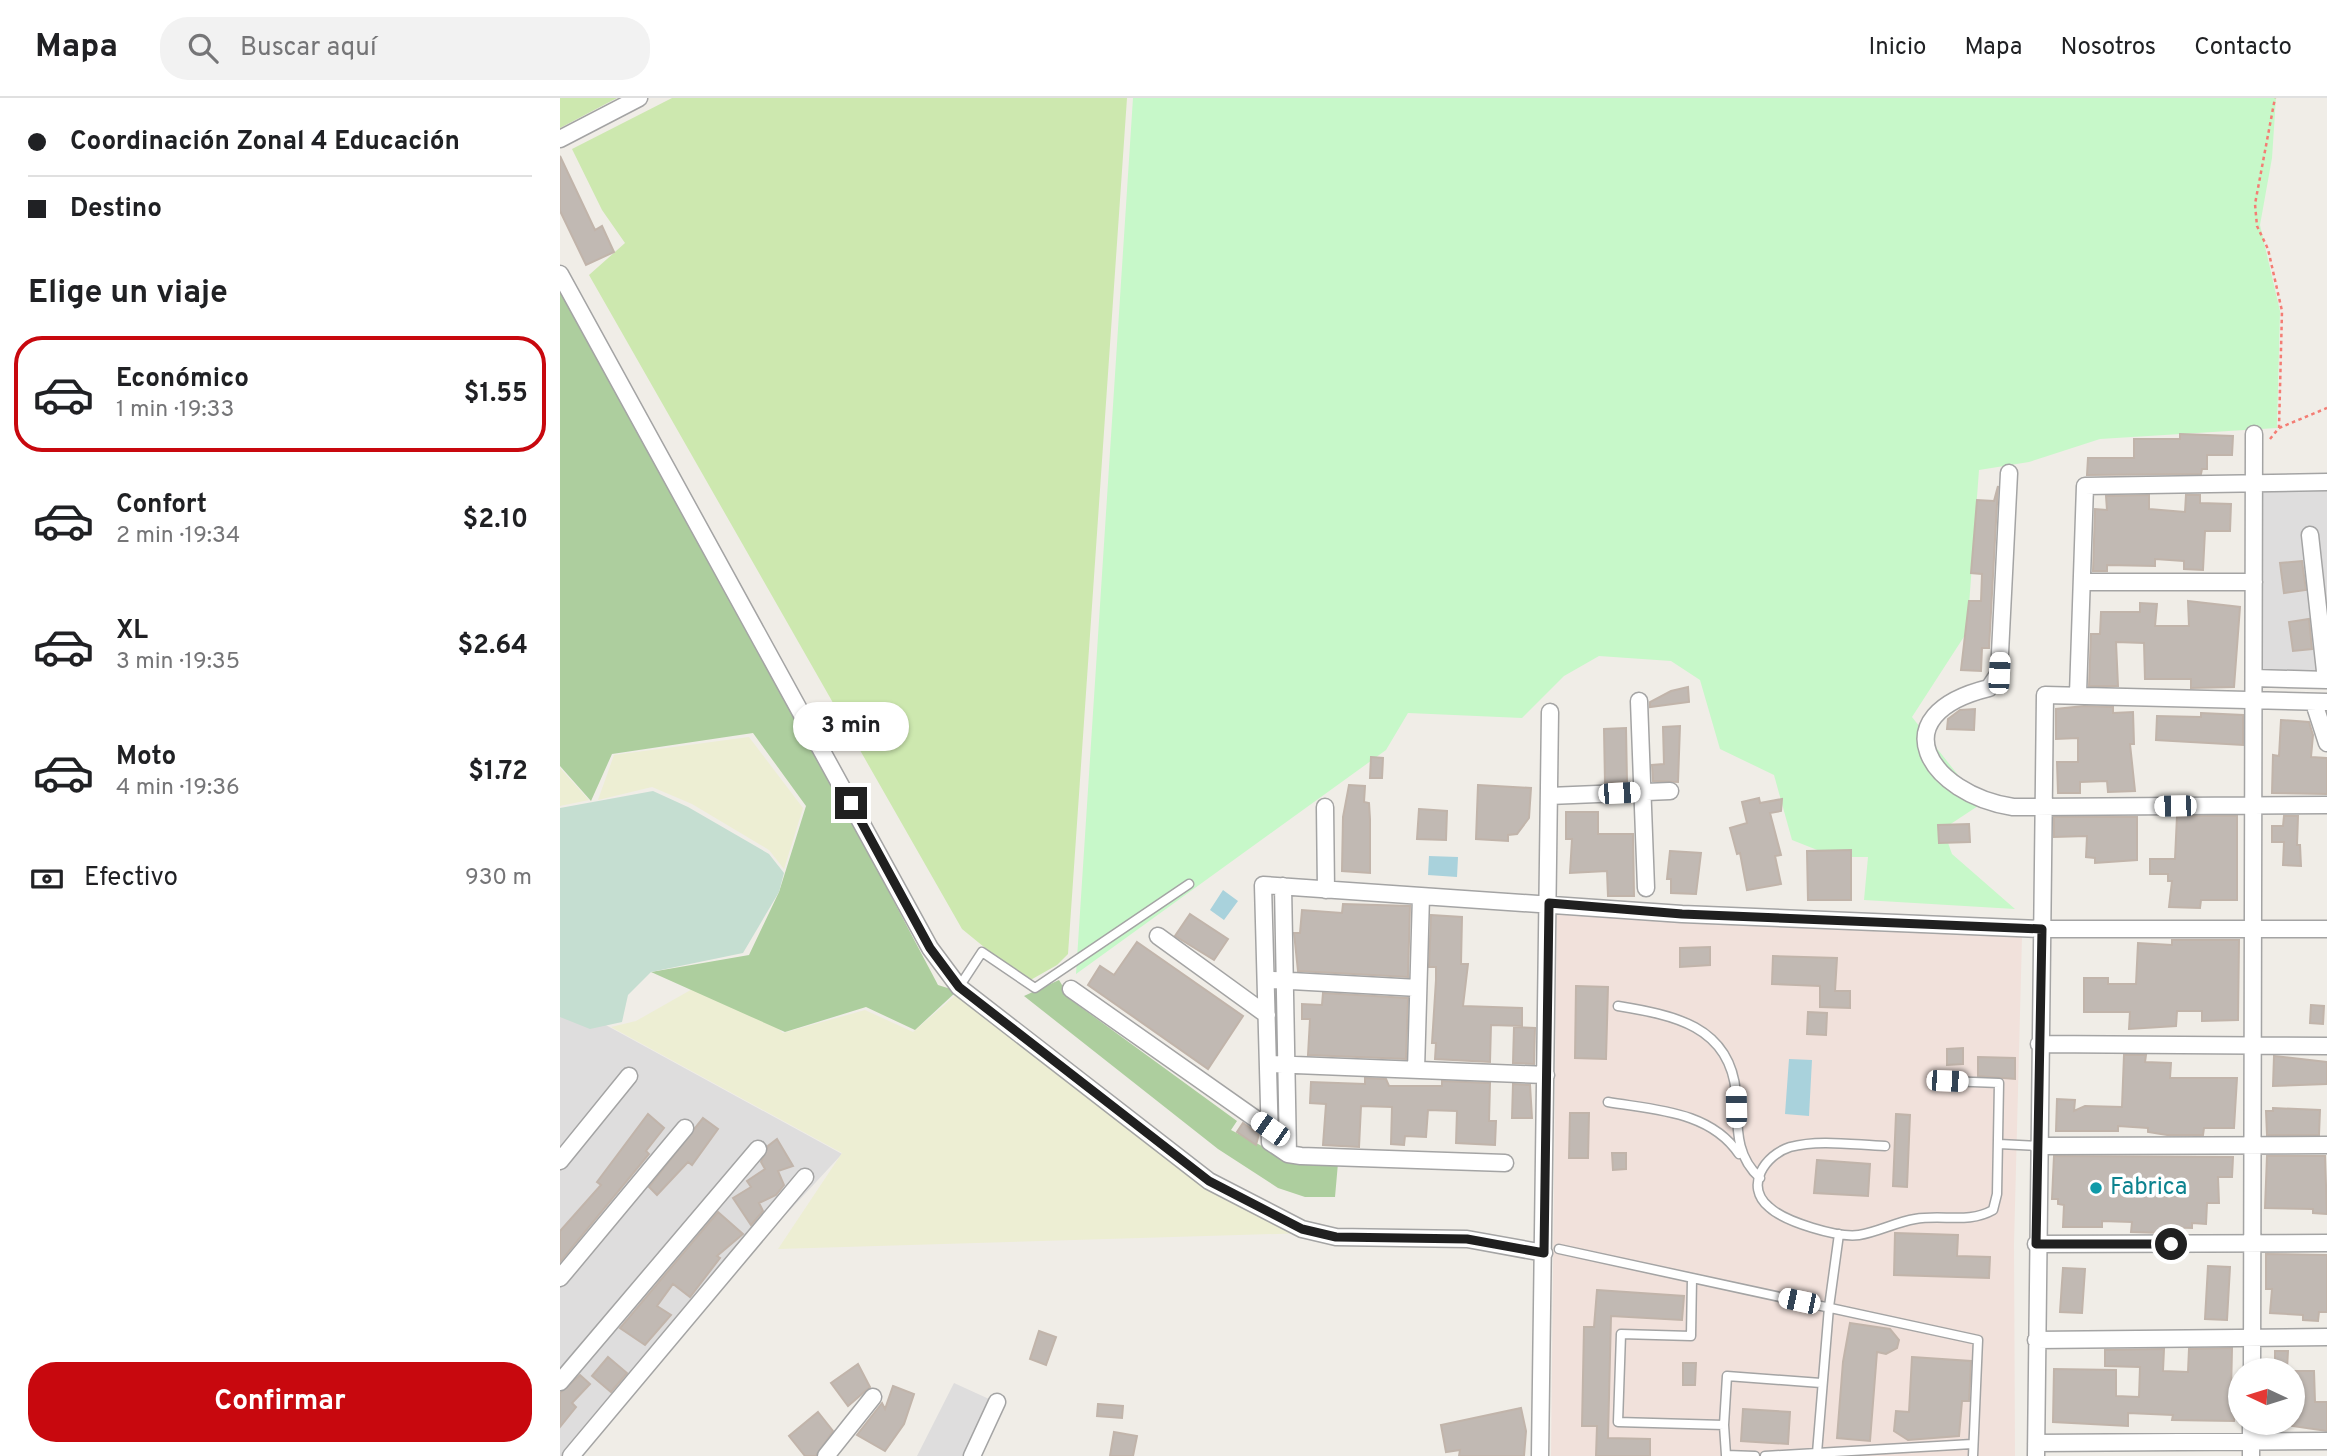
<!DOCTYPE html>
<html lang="es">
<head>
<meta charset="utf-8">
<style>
  body { margin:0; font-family:Overpass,sans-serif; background:#f2f2f2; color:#202124; height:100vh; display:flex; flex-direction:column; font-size:26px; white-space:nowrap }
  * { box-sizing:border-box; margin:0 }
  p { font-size:23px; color:#757577 }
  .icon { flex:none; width:38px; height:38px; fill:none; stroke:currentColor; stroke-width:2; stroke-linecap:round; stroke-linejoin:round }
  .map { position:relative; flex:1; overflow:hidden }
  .side { display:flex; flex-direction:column; background:#fff; width:560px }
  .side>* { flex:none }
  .top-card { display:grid; align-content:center; height:154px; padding:0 28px; background:#fff }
  .needle { width:46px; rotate:274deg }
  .fabs { position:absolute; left:1668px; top:1260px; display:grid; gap:14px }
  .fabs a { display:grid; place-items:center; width:77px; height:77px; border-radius:50%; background:#fff; box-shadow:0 2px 5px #0004; font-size:35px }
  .end { position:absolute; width:32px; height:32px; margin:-16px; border:9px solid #202020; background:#fff; box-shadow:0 0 0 4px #fff }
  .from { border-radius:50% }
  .bubble { position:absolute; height:49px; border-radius:24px; background:#fff; box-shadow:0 2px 5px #0004; font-size:23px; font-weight:700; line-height:49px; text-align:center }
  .car { position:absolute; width:21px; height:42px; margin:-21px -10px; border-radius:9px; box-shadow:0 0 5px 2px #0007; background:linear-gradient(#fff 24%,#345 0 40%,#fff 0 76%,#345 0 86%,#fff 0) }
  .top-card b { display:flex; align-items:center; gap:24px; height:66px; font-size:26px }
  .top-card b+b { border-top:2px solid #e0e0e0 }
  .top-card i { width:18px; height:18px; background:#202124 }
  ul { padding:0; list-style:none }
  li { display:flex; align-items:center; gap:21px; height:116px; margin:0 14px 10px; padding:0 14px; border:4px solid transparent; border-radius:28px }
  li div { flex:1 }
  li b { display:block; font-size:26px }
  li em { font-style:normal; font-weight:700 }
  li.current { border-color:#c8080e }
  li>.icon { width:63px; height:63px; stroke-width:1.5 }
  h2 { padding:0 28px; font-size:32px; line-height:84px }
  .pay { display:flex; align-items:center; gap:18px; height:77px; padding:0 28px; font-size:26px }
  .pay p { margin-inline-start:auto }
  .action { display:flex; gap:14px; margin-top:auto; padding:14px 28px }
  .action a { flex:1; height:80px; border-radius:28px; background:#c8080e; color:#fff; font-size:28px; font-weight:700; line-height:80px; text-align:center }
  header { display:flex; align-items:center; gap:42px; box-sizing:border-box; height:98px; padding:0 35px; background:#fff; border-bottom:2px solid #e0e0e0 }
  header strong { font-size:33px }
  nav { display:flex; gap:38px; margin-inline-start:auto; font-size:24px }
  .search { width:490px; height:63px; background:#f2f2f2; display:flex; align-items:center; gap:18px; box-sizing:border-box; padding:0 24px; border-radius:28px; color:#757577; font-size:26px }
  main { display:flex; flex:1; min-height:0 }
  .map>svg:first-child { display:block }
  .residential { fill:#dedddd }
  .military { fill:#f1e1db }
  .farmland { fill:#edeed3 }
  .grass { fill:#cde8af }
  .forest { fill:#adce9e }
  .wetland { fill:#c5ded1 }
  .park { fill:#c7f8c9 }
  .water { fill:#a9d2dc }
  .building { fill:#c1b9b3; stroke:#c1b4aa; stroke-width:2 }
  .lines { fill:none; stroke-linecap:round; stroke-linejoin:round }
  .lane-casing { stroke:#a4a4a4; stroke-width:11 }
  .street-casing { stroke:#a4a4a4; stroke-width:19 }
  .path { stroke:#f47d74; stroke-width:2.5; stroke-dasharray:3.5 3.5; stroke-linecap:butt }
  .lane { stroke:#fff; stroke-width:8 }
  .street { stroke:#fff; stroke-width:16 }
  .route { stroke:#202020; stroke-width:9 }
  .culture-dot { fill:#0f9aa8; stroke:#fff; stroke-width:2.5 }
  .labels { text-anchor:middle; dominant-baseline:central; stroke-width:7; stroke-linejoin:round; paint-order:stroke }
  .culture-label { font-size:24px; fill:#0d838f; stroke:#fff; text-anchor:start }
</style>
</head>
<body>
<header>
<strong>Mapa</strong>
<div class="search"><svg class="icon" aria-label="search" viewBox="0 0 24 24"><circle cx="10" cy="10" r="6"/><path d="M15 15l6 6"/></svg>Buscar aquí</div>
<nav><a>Inicio</a><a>Mapa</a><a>Nosotros</a><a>Contacto</a></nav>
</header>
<main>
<section class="side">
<div class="top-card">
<b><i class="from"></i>Coordinación Zonal 4 Educación</b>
<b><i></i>Destino</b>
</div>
<h2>Elige un viaje</h2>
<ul>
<li class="current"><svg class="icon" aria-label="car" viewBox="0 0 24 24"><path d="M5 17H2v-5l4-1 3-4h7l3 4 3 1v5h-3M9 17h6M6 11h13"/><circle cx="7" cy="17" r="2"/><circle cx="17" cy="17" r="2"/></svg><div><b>Económico</b><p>1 min · 19:33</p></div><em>$1.55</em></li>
<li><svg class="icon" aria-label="car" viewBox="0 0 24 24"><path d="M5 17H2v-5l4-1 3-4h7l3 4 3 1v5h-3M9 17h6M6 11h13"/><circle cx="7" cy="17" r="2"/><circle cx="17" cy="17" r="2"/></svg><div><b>Confort</b><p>2 min · 19:34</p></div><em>$2.10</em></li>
<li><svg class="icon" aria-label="car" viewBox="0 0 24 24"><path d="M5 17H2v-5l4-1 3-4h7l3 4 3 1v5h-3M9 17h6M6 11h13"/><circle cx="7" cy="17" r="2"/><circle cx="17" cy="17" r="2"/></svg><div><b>XL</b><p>3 min · 19:35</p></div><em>$2.64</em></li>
<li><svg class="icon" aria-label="car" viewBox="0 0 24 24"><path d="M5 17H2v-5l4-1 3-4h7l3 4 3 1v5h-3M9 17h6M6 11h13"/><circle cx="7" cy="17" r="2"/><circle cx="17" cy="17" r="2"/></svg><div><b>Moto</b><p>4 min · 19:36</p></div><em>$1.72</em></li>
</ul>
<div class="pay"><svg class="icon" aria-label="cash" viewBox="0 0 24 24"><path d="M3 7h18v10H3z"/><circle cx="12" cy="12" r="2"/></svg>Efectivo<p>930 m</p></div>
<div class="action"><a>Confirmar</a></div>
</section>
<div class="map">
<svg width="1767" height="1358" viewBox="0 0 1767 1358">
  <rect width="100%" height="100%" fill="#f0ede7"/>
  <path class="residential" d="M 1767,389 L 1767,590 L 1699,588 L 1699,391 Z
    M 0,902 L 282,1056 L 2,1358 L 0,1358 Z
    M 394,1285 L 429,1301 L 404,1358 L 357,1358 Z"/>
  <path class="military" d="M 997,810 L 1127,825 L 1462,839 L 1454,1146 L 1455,1358 L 991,1358 Z"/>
  <path class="farmland" d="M 189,639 L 243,710 L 224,771 L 209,752 L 132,706 L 92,689 L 38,702 L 54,657 Z
    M 0,670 L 29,702 L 0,708 Z
    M 157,877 L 223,935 L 305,912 L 353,934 L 397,896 L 660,1098 L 748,1135 L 218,1151 L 282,1055 L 51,929 L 76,923 Z"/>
  <path class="grass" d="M 0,0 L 57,0 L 0,30 Z
    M 112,0 L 567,0 L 508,856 L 497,867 L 467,884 L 402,831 L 29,177 L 65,145 L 42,112 L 12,51 Z"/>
  <path class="forest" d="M 0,170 L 378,887 L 397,893 L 355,932 L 306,909 L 225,934 L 91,874 L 189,857 L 219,794 L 246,708 L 193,635 L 52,656 L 31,703 L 0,668 Z
    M 499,882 L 511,902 L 677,1023 L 671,1032 L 727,1061 L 778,1065 L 775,1099 L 745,1099 L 718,1090 L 658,1051 L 464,898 Z"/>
  <path class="wetland" d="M 93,693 L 128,709 L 209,756 L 224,775 L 219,794 L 183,855 L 91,874 L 68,897 L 62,924 L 30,931 L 0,919 L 0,710 Z"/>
  <path class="park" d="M 573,0 L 1716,0 L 1712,60 L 1700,127 L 1720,213 L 1717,330 L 1540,341 L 1469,364 L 1419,372 L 1407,534 L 1352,619 L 1421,706 L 1383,731 L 1392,756 L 1455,811 L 1304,802 L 1308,759 L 1275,759 L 1232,742 L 1214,677 L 1160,651 L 1140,582 L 1111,563 L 1039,558 L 1004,578 L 962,620 L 848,615 L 826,652 L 516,876 Z"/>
  <path class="water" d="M 869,758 L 898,759 L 897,779 L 868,777 Z
    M 663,792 L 678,803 L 664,822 L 650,812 Z
    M 1229,961 L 1252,962 L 1249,1018 L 1225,1016 Z"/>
  <path class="building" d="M 0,58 L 35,132 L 42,128 L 54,154 L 26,167 L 0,113 Z
    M 1620,336 L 1673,338 L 1672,357 L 1647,357 L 1647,371 L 1642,371 L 1641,376 L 1527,377 L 1528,360 L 1574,360 L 1574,341 L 1620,341 Z
    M 1438,388 L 1429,550 L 1422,550 L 1421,573 L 1401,572 L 1409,503 L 1421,503 L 1422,476 L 1411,475 L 1417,402 L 1434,403 Z
    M 1589,397 L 1589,411 L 1625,414 L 1626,397 L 1640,397 L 1640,405 L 1671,406 L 1670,433 L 1645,433 L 1643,472 L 1624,471 L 1624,463 L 1595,461 L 1595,468 L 1547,467 L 1547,473 L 1533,473 L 1535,411 L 1547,412 L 1546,398 Z
    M 1742,463 L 1746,492 L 1724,495 L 1720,465 Z
    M 1628,503 L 1680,509 L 1674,589 L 1631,590 L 1631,581 L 1585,581 L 1584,545 L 1556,544 L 1558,588 L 1529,588 L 1531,536 L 1540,536 L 1541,514 L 1580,514 L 1580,505 L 1597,506 L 1595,528 L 1629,528 Z
    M 1749,521 L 1752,551 L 1733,553 L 1729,524 Z
    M 1128,589 L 1129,604 L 1090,609 L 1090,604 L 1111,593 Z
    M 1524,608 L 1553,609 L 1553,615 L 1573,614 L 1574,646 L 1570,646 L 1575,693 L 1548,694 L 1547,683 L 1520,684 L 1520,695 L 1498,695 L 1497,664 L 1518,664 L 1518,640 L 1496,641 L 1496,611 Z
    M 1415,611 L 1414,632 L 1387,631 L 1388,621 L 1400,612 Z
    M 1641,615 L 1683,617 L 1683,647 L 1596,642 L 1597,618 L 1641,619 Z
    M 1721,622 L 1749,624 L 1753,637 L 1751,659 L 1767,660 L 1767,696 L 1712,695 L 1713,657 L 1719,658 Z
    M 1120,628 L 1118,684 L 1093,683 L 1092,667 L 1104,666 L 1103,629 Z
    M 1066,630 L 1067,684 L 1045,685 L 1044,631 Z
    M 811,659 L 823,660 L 822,680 L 810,680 Z
    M 789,687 L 805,688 L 804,704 L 809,705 L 810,721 L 810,775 L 782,773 L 783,719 Z
    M 918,687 L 971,690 L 969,720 L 957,736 L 948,737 L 948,743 L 916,741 Z
    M 1199,700 L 1200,705 L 1222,701 L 1221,713 L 1210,715 L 1221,757 L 1215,758 L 1221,786 L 1187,792 L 1180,755 L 1177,756 L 1170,730 L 1187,725 L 1182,704 Z
    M 859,711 L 887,713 L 886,742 L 857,741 Z
    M 1006,714 L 1038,714 L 1038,736 L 1073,736 L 1074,798 L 1048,798 L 1047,773 L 1010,775 L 1012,741 L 1006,741 Z
    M 1617,718 L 1677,718 L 1677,802 L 1641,802 L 1640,810 L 1609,809 L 1612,783 L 1608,783 L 1608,776 L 1590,776 L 1590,761 L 1615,761 Z
    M 1724,718 L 1738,718 L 1737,747 L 1740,747 L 1741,768 L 1723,767 L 1724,744 L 1712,744 L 1712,728 L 1723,728 Z
    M 1494,719 L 1577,719 L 1577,762 L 1535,765 L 1535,760 L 1526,759 L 1527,738 L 1494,739 Z
    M 1409,726 L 1410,744 L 1379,745 L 1378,727 Z
    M 1291,752 L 1291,802 L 1248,802 L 1247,753 Z
    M 1110,753 L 1141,755 L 1136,796 L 1111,795 L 1111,781 L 1107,781 Z
    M 783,806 L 850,808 L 848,879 L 738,873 L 734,835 L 740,835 L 742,812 L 782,815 Z
    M 630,816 L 668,841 L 654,862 L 615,838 Z
    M 871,817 L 902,819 L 901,866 L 908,866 L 903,908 L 962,910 L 962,928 L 931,927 L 930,964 L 875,961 L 876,945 L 872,945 L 876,882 L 876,869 L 869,869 Z
    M 1612,842 L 1679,842 L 1678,922 L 1642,923 L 1642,913 L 1617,913 L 1616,928 L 1569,931 L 1570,914 L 1524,914 L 1524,880 L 1548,880 L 1548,886 L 1576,886 L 1578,845 L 1612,847 Z
    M 577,844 L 683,918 L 648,971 L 528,887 L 540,868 L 554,877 Z
    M 1150,849 L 1150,867 L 1120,869 L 1120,850 Z
    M 1213,858 L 1277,860 L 1275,893 L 1290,893 L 1290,910 L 1260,909 L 1260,888 L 1212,886 Z
    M 1016,888 L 1048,889 L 1046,961 L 1015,960 Z
    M 763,895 L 848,900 L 846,961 L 748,957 L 750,921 L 742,921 L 742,906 L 762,907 Z
    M 1751,907 L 1764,908 L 1763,926 L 1750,925 Z
    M 1248,914 L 1267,915 L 1266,937 L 1247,936 Z
    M 954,929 L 975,930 L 974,966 L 953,965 Z
    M 1403,950 L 1403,966 L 1387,967 L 1387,951 Z
    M 1564,957 L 1586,957 L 1585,964 L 1611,965 L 1610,980 L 1677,980 L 1674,1030 L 1644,1030 L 1643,1037 L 1607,1037 L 1588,1034 L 1588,1030 L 1558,1028 L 1558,1033 L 1496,1033 L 1497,1001 L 1515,1002 L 1514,1013 L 1525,1008 L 1562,1009 Z
    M 1714,958 L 1767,964 L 1767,986 L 1713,988 Z
    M 1418,959 L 1455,960 L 1455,981 L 1418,978 Z
    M 805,980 L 826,981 L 829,988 L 882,988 L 882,983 L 930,985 L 929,1023 L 936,1023 L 935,1047 L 896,1045 L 897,1013 L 868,1012 L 866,1039 L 845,1038 L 844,1047 L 831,1046 L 832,1009 L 801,1008 L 799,1049 L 763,1047 L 766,1006 L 750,1005 L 751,984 L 805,986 Z
    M 953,986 L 970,987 L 972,1020 L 952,1020 Z
    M 1713,1010 L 1760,1012 L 1759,1037 L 1707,1037 L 1706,1013 L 1713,1013 Z
    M 1010,1015 L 1029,1015 L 1028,1060 L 1009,1060 Z
    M 88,1016 L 104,1030 L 86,1053 L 89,1056 L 0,1164 L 0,1133 L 41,1087 L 37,1084 Z
    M 1336,1016 L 1350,1017 L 1347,1089 L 1333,1088 Z
    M 143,1020 L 158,1031 L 132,1067 L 128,1064 L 97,1097 L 89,1089 Z
    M 683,1025 L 699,1036 L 696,1047 L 677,1034 Z
    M 217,1041 L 233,1068 L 218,1073 L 224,1087 L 216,1097 L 199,1105 L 203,1113 L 191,1127 L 173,1100 L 191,1089 L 187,1083 L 205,1071 L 201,1064 L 208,1048 Z
    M 1052,1055 L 1066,1055 L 1066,1071 L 1053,1072 Z
    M 1494,1058 L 1673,1059 L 1672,1079 L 1658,1079 L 1659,1105 L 1647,1105 L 1646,1126 L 1632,1125 L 1632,1130 L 1602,1129 L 1602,1135 L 1571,1134 L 1572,1124 L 1542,1123 L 1542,1129 L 1503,1129 L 1504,1107 L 1498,1106 L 1498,1101 L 1492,1101 Z
    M 1707,1058 L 1765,1058 L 1767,1116 L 1753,1115 L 1753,1111 L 1705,1110 Z
    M 1257,1062 L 1310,1066 L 1308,1098 L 1254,1095 Z
    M 158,1114 L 183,1136 L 157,1158 L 160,1160 L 130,1199 L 113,1186 L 97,1208 L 111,1217 L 85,1247 L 60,1230 Z
    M 1335,1135 L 1398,1137 L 1397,1158 L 1430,1159 L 1429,1180 L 1334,1177 Z
    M 1706,1156 L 1767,1157 L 1767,1214 L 1759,1214 L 1758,1223 L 1743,1222 L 1743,1217 L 1710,1215 L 1712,1191 L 1706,1191 Z
    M 1648,1168 L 1670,1169 L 1667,1222 L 1645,1221 Z
    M 1503,1170 L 1525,1171 L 1522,1215 L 1500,1214 Z
    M 1037,1192 L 1124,1198 L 1122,1222 L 1051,1218 L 1048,1340 L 1090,1341 L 1090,1358 L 1036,1358 L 1037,1328 L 1022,1328 L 1024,1229 L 1034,1229 Z
    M 1290,1225 L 1330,1231 L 1339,1242 L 1337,1250 L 1326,1256 L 1317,1254 L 1310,1343 L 1277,1340 L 1283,1264 Z
    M 479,1233 L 496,1239 L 486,1267 L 470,1261 Z
    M 1672,1250 L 1671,1296 L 1675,1297 L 1674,1323 L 1612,1322 L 1613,1317 L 1568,1315 L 1568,1328 L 1493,1324 L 1494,1271 L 1556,1272 L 1556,1298 L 1579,1299 L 1580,1269 L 1545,1268 L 1545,1252 L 1604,1251 L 1603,1273 L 1628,1274 L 1629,1251 Z
    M 1715,1253 L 1728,1253 L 1727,1271 L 1715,1270 Z
    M 48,1259 L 67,1275 L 51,1294 L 32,1278 Z
    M 1352,1259 L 1411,1263 L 1409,1303 L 1402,1303 L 1399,1338 L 1348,1342 L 1334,1333 L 1336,1313 L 1349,1314 Z
    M 1123,1265 L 1136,1265 L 1135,1287 L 1123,1287 Z
    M 298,1266 L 310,1289 L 288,1308 L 271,1285 Z
    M 1732,1273 L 1754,1273 L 1755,1304 L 1767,1304 L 1767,1333 L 1732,1328 Z
    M 20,1277 L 30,1286 L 12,1305 L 16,1309 L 0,1329 L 0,1295 Z
    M 333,1288 L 354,1296 L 344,1326 L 325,1353 L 297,1337 L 322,1305 L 325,1311 Z
    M 538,1306 L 563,1308 L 562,1320 L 537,1318 Z
    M 961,1310 L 966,1333 L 964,1358 L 899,1358 L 900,1352 L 886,1354 L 881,1327 Z
    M 1183,1311 L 1230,1314 L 1228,1346 L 1181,1343 Z
    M 258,1314 L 273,1333 L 256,1358 L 245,1358 L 229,1338 Z
    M 554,1334 L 577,1338 L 573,1358 L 550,1358 Z"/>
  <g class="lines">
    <g class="lane-casing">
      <path id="lane" d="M 399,889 L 422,854 L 475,890 L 629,786
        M 1058,908 C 1112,917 1170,927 1176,995 C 1178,1027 1174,1057 1200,1080
        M 1048,1004 C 1095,1012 1150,1013 1179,1056
        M 1439,1046 L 1478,1048
        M 1325,1048 C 1295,1047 1260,1041 1230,1049 C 1205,1057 1184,1088 1209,1109 C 1225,1124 1278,1140 1299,1137 C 1318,1134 1336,1124 1355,1121 C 1383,1116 1408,1126 1433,1112 L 1437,1096 L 1439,985 L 1387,983
        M 999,1151 L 1418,1242 L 1413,1358
        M 1132,1180 L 1131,1238 L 1061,1236 L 1058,1324 L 1164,1327 L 1166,1357 L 1195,1358
        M 1269,1209 L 1279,1136
        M 1164,1327 L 1167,1278 L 1261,1285
        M 1257,1355 L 1269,1209 L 1266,1209
        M 1205,1358 L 1412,1346"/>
    </g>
    <g class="street-casing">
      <path id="street" d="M 0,41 L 79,0
        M 0,176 L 370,850 L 399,889 L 649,1083 L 742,1131 L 776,1139 L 907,1141 L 984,1155
        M 1449,375 L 1439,575 L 1429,590 C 1319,617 1369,696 1453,709 L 1767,707
        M 1750,437 L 1766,582
        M 1522,484 L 1694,484
        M 1694,580 L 1767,582
        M 1518,596 L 1525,388 L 1767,384
        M 1079,603 L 1086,790
        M 1754,605 L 1767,645
        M 989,698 L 1110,693
        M 765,709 L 766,792
        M 723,788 L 728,1056
        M 598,838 L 707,917
        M 713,882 L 858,890
        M 511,891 L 710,1031
        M 1479,946 L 1767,948
        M 708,966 L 986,977
        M 856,972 L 861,798
        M 1478,1048 L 1767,1047
        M 0,1063 L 69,978
        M 945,1065 L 741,1058 L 728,1056 L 710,1044 L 703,787 L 1122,816 L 1482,831 L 1767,831
        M 1476,1146 L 1767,1145
        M 0,1180 L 125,1030
        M 1476,1242 L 1767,1239
        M 1692,1272 L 1694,336
        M 0,1284 L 198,1051
        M 1476,1345 L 1767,1343
        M 11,1358 L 245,1079
        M 266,1358 L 313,1299
        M 412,1358 L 437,1304
        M 980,1358 L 990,614
        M 1476,1358 L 1485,597 L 1767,604
        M 1691,1358 L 1691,1325"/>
    </g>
    <path class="path" d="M 1719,330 L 1767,310
      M 1710,341 L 1719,330 L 1722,213 L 1708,151 L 1697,128 L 1695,106 L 1715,0"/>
    <use href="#lane" class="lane"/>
    <use href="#street" class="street"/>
  </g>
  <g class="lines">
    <path class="route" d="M 291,705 L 370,850 L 399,889 L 649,1083 L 742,1131 L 776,1139 L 907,1141 L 984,1155 L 989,805 L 1122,816 L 1482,831 L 1476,1146 L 1611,1146"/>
  </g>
  <circle class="culture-dot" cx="1536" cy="1090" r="7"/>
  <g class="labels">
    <g class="culture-label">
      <text x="1550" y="1090">Fabrica</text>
    </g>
  </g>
</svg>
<div class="fabs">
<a><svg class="needle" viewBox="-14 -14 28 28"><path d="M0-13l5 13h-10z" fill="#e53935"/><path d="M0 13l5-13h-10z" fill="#757577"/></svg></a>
</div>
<i class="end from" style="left:1611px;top:1146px"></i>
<i class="end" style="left:291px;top:705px"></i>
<div class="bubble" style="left:233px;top:604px;width:116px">3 min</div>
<i class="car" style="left:1439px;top:575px;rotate:3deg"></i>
<i class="car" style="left:1059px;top:695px;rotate:87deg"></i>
<i class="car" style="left:1615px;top:708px;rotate:269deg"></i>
<i class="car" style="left:1387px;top:983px;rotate:92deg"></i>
<i class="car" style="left:1176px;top:1009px;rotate:359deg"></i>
<i class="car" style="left:710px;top:1031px;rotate:305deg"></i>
<i class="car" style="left:1239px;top:1203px;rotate:282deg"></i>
</div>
</main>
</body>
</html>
